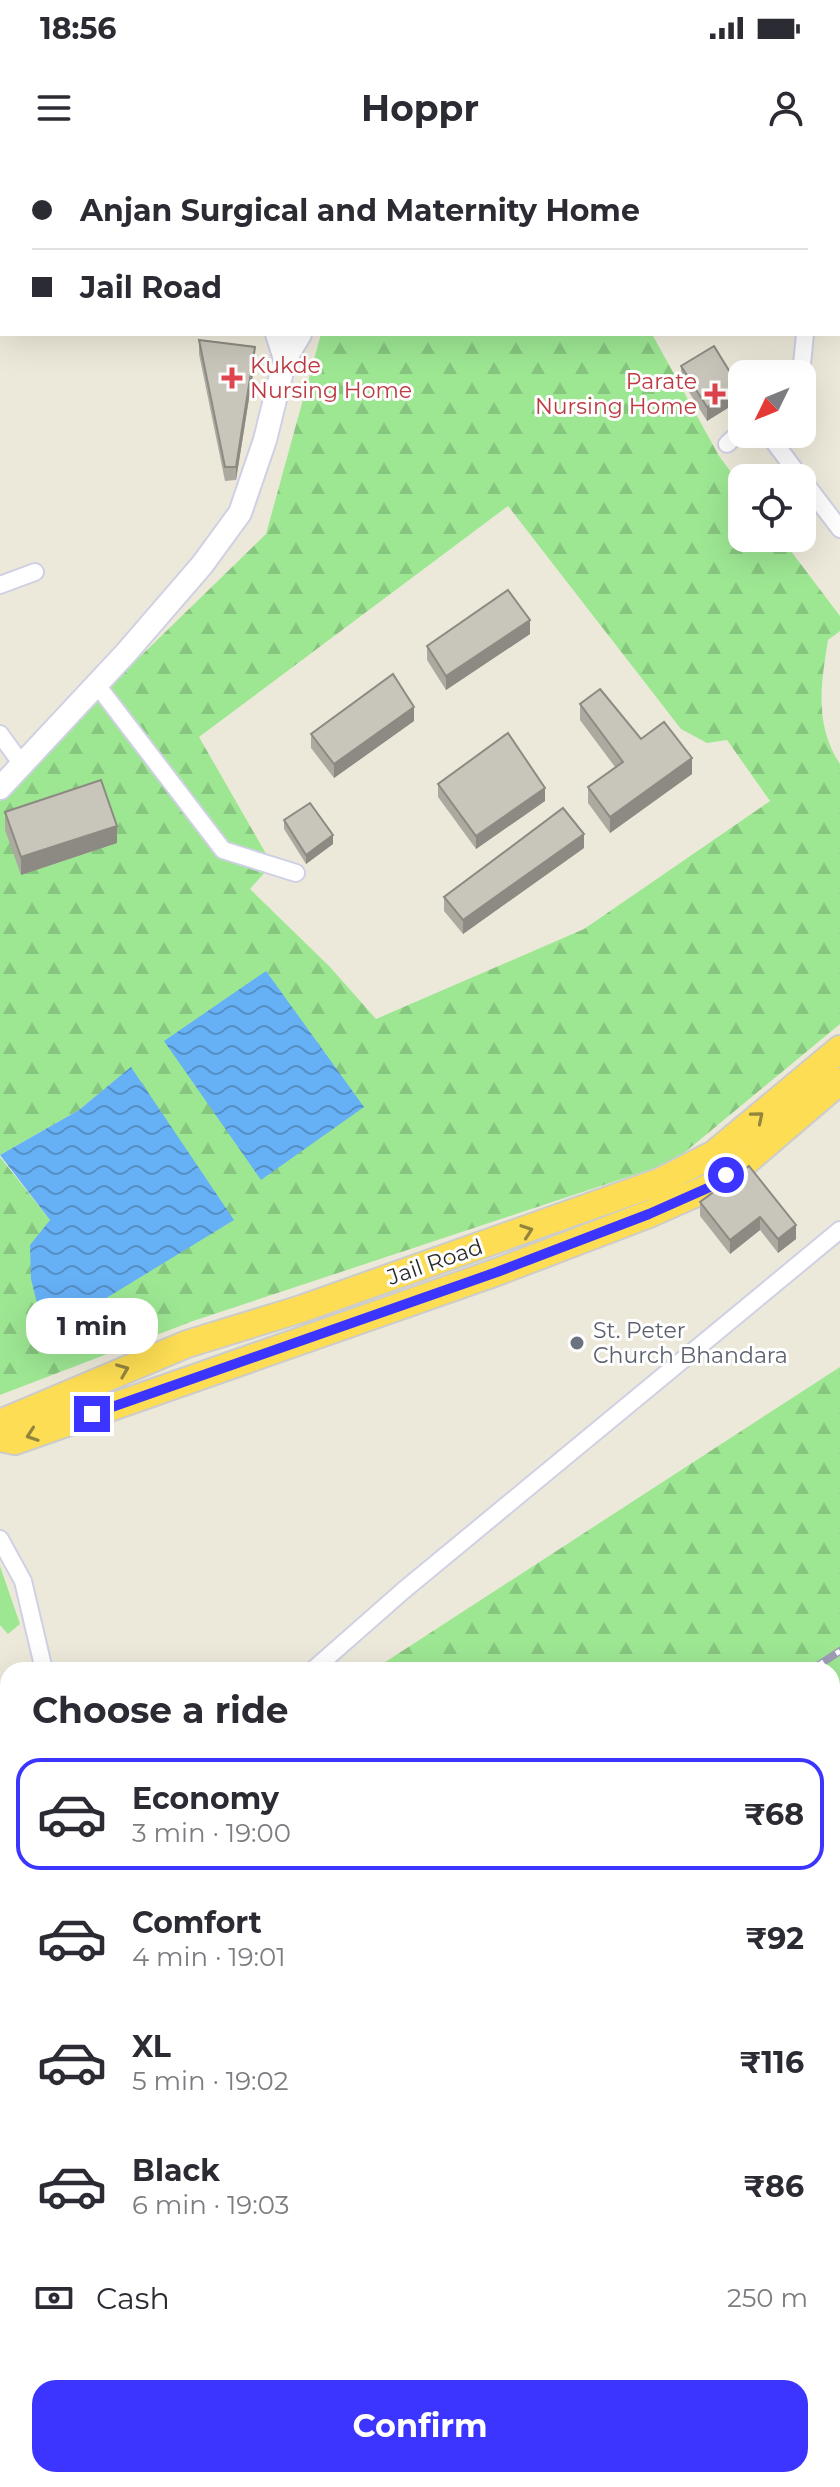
<!DOCTYPE html>
<html lang="en">
<head>
<meta charset="utf-8">
<style>
  body { margin:0; font-family:Montserrat,sans-serif; background:#f2f2f3; color:#2b2b33; height:100vh; display:flex; flex-direction:column; font-size:30px; white-space:nowrap }
  * { box-sizing:border-box; margin:0 }
  p { font-size:26px; color:#7c7c81 }
  .icon { flex:none; width:44px; height:44px; fill:none; stroke:currentColor; stroke-width:2; stroke-linecap:round; stroke-linejoin:round }
  .map { position:relative; flex:1; overflow:hidden }
  .sheet { position:absolute; left:0px; top:1502px; width:840px; height:826px; display:flex; flex-direction:column; background:#fff; border-radius:24px 24px 0 0; box-shadow:0 8px 32px #0002 }
  .sheet>* { flex:none }
  .banner { position:absolute; left:0px; top:0px; width:840px; height:176px; box-shadow:0 8px 32px #0002; display:grid; align-content:center; height:176px; padding:0 32px; background:#fff }
  .needle { width:52px; rotate:227deg }
  .buttons { position:absolute; left:728px; top:200px; display:grid; gap:16px }
  .buttons a { display:grid; place-items:center; width:88px; height:88px; border-radius:16px; background:#fff; box-shadow:0 8px 32px #0002; font-size:40px }
  .end { position:absolute; width:36px; height:36px; margin:-18px; border:10px solid #3c35ff; background:#fff; box-shadow:0 0 0 4px #fff }
  .from { border-radius:50% }
  .bubble { position:absolute; height:56px; border-radius:24px; background:#fff; box-shadow:0 8px 32px #0002; font-size:26px; font-weight:700; line-height:56px; text-align:center }
  .banner b { display:flex; align-items:center; gap:28px; height:76px; font-size:30px }
  .banner b+b { border-top:2px solid #e1e1e2 }
  .banner i { width:20px; height:20px; background:#2b2b33 }
  ul { padding:0; list-style:none }
  li { display:flex; align-items:center; gap:24px; height:112px; margin:0 16px 12px; padding:0 16px; border:4px solid transparent; border-radius:24px }
  li div { flex:1 }
  li b { display:block; font-size:30px }
  li em { font-style:normal; font-weight:700 }
  li.selected { border-color:#3c35ff }
  li>.icon { width:72px; height:72px; stroke-width:1.5 }
  h2 { padding:0 32px; font-size:36px; line-height:96px }
  .pay { display:flex; align-items:center; gap:20px; height:88px; padding:0 32px; font-size:30px }
  .pay p { margin-inline-start:auto }
  .action { display:flex; gap:16px; margin-top:auto; padding:16px 32px }
  .action a { flex:1; height:92px; border-radius:24px; background:#3c35ff; color:#fff; font-size:32px; font-weight:700; line-height:92px; text-align:center }
  .status { display:flex; justify-content:space-between; align-items:center; height:56px; padding:0 40px; background:#fff; direction:ltr }
  .status svg { height:22px; fill:currentColor }
  header { display:flex; justify-content:space-between; align-items:center; height:104px; padding:0 32px; background:#fff; font-size:36px; font-weight:700 }
  .map>svg:first-child { display:block }
  .green { fill:#9de793 }
  .forest { fill:url(#forest-firs); fill-rule:evenodd }
  .water { fill:url(#water-waves) }
  .lines { fill:none; stroke-linecap:round; stroke-linejoin:round }
  .minor-casing { stroke:#d0d0e4; stroke-width:20 }
  .tertiary-casing { stroke:#d0d0e4; stroke-width:24 }
  .secondary-casing { stroke:#d0d0e4; stroke-width:26 }
  .trunk-casing { stroke:#ccc; stroke-width:30 }
  .minor { stroke:#fff; stroke-width:16 }
  .tertiary { stroke:#fff; stroke-width:20 }
  .secondary { stroke:#fff; stroke-width:22 }
  .trunk { stroke:#fcdd53; stroke-width:26 }
  .rail-casing { stroke:#9f9db5; stroke-width:8 }
  .rail { stroke:#fff; stroke-width:5; stroke-dasharray:15; stroke-linecap:butt }
  .wall { fill:#aca9a0 }
  .shaded-wall { fill:#8c8a82 }
  .building { fill:#c8c5ba; stroke:#8c8a82; stroke-width:2 }
  .oneway { stroke:#93843e }
  .route { stroke:#3c35ff; stroke-width:10 }
  .health-dot { fill:#e0444e; stroke:#fff; stroke-width:3 }
  .worship-dot { fill:#6b7280; stroke:#fff; stroke-width:3 }
  .labels { text-anchor:middle; dominant-baseline:central; stroke-width:6; stroke-linejoin:round; paint-order:stroke }
  .health-label { font-size:22px; fill:#be3a42; stroke:#fff; text-anchor:start }
  .street-label { font-size:22px; fill:#2a2a2a; stroke:#fff }
  .worship-label { font-size:22px; fill:#5b616d; stroke:#fff; text-anchor:start }
</style>
</head>
<body>
<div class="status"><b>18:56</b><svg viewBox="0 0 49 12"><path d="M0 12V9h3v3zM5 12V6h3v6zM10 12V3h3v9zM15 12V0h3v12zM26 1h20v11H26zM47 4h2v5h-2z"/></svg></div>
<header><svg class="icon" aria-label="menu" viewBox="0 0 24 24"><path d="M4 6h16M4 12h16M4 18h16"/></svg>Hoppr<svg class="icon" aria-label="person" viewBox="0 0 24 24"><circle cx="12" cy="8" r="4"/><path d="M4 21q1-7 8-7t8 7"/></svg></header>
<div class="map">
<svg width="840" height="2327" viewBox="0 0 840 2327">
  <defs>
    <pattern id="forest-firs" width="22" height="20" patternUnits="userSpaceOnUse" patternTransform="scale(2)"><rect width="22" height="20" fill="#9de793"/><path d="M5 1l3.5 6h-7zM16 11l3.5 6h-7z" fill="#87c67f"/></pattern>
    <pattern id="water-waves" width="16" height="10" patternUnits="userSpaceOnUse" patternTransform="scale(2)"><rect width="16" height="10" fill="#66b0f6"/><path d="M0 5q4-4 8 0t8 0" fill="none" stroke="#548fc7"/></pattern>
  </defs>
  <rect width="100%" height="100%" fill="#ede9da"/>
  <path class="green" d="M 0,1406 L 20,1464 L 8,1474 L 0,1465 Z
    M 647,2320 L 731,2320 L 722,2327 L 655,2327 Z"/>
  <path class="forest" d="M 321,174 L 652,174 L 719,296 L 742,327 L 742,378 L 781,378 L 840,456 L 840,471 L 828,480 C 821,524 814,564 840,604 L 840,864 L 673,1002 L 193,1161 L 0,1235 L 0,997 L 50,1060 L 31,1119 L 131,908 L 79,950 L 0,995 L 0,633 L 266,374 ZM 508,346 L 681,569 L 707,583 L 727,580 L 770,641 L 584,769 L 376,859 L 329,806 L 250,729 L 272,704 L 199,577 Z
    M 840,1207 L 840,1800 L 832,1805 L 832,1510 L 373,1510 Z
    M 8,1905 L 8,2320 L 242,2320 L 231,2327 L 0,2327 L 0,1910 Z"/>
  <path class="water" d="M 266,811 L 364,947 L 261,1020 L 164,881 Z
    M 131,907 L 234,1060 L 72,1159 L 40,1155 L 31,1119 L 30,1085 L 50,1060 L 0,995 L 79,950 Z"/>
  <g class="lines">
    <g class="minor-casing">
      <path id="minor" d="M 62,2 L 62,0
        M 108,2 L 111,0
        M 518,2 L 519,0
        M 0,17 L 2,17
        M 801,214 L 805,174
        M 768,274 L 801,318
        M 727,284 L 742,270
        M 802,319 L 840,369
        M 0,425 L 35,412
        M 97,525 L 223,690 L 296,713
        M 0,574 L 23,606
        M 0,1379 L 23,1421 L 44,1510
        M 313,1510 L 404,1430 L 840,1070
        M 0,1601 L 8,1594
        M 0,1774 L 8,1767
        M 832,1908 L 840,1918
        M 832,2100 L 840,2095
        M 832,2224 L 840,2218
        M 627,2320 L 635,2327
        M 313,2327 L 321,2320
        M 484,2327 L 492,2320
        M 718,2327 L 725,2320"/>
    </g>
    <g class="tertiary-casing">
      <path id="tertiary" d="M 838,130 L 840,130
        M 0,133 L 2,133"/>
    </g>
    <g class="secondary-casing">
      <path id="secondary" d="M 759,0 L 760,2
        M 321,2 L 321,0
        M 348,2 L 348,0
        M 838,106 L 840,108
        M 277,174 L 285,199
        M 0,628 L 126,493 L 202,405 L 240,353 L 265,280 L 285,199 L 300,174"/>
    </g>
    <g class="trunk-casing">
      <path id="trunk" d="M 0,1263 L 187,1184 L 301,1149 L 659,1022 L 714,994 L 840,889
        M 0,1278 L 15,1281 L 497,1112 L 649,1054 L 710,1027 L 743,1004 L 840,921"/>
    </g>
    <use href="#minor" class="minor"/>
    <use href="#tertiary" class="tertiary"/>
    <use href="#secondary" class="secondary"/>
    <use href="#trunk" class="trunk"/>
    <g class="rail-casing">
      <path id="rail" d="M 811,1510 L 840,1491
        M 0,2038 L 8,2033"/>
    </g>
    <use href="#rail" class="rail"/>
  </g>
  <path class="wall" d="M 199,180 L 255,201 L 236,320 L 225,321 L 199,194 Z
    M 681,206 L 739,241 L 707,261 L 681,219 Z
    M 530,474 L 446,530 L 427,500 L 427,486 Z
    M 580,544 L 641,579 L 692,614 L 610,673 L 588,643 L 588,627 L 615,607 L 580,560 Z
    M 414,561 L 334,618 L 311,588 L 311,574 Z
    M 438,624 L 545,641 L 476,689 L 438,637 Z
    M 5,652 L 117,683 L 21,715 L 5,670 Z
    M 284,660 L 333,684 L 306,704 L 284,669 Z
    M 584,688 L 463,774 L 444,751 L 444,737 Z
    M 749,1006 L 796,1079 L 778,1093 L 760,1070 L 730,1094 L 700,1056 L 700,1042 Z
    M 840,1813 L 840,1896 L 832,1884 L 832,1818 Z
    M 429,2320 L 470,2320 L 462,2327 L 439,2327 Z
    M 495,2320 L 622,2320 L 630,2327 L 495,2327 Z"/>
  <path class="shaded-wall" d="M 255,187 L 255,201 L 236,320 L 236,307 Z
    M 739,227 L 739,241 L 707,261 L 707,247 Z
    M 530,460 L 530,474 L 446,530 L 446,516 Z
    M 414,547 L 414,561 L 334,618 L 334,604 Z
    M 692,598 L 692,614 L 610,673 L 610,657 Z
    M 545,628 L 545,641 L 476,689 L 476,676 Z
    M 117,666 L 117,683 L 21,715 L 21,697 Z
    M 584,674 L 584,688 L 463,774 L 463,760 Z
    M 333,675 L 333,684 L 306,704 L 306,695 Z
    M 760,1057 L 760,1070 L 730,1094 L 730,1080 Z
    M 796,1065 L 796,1079 L 778,1093 L 778,1079 Z
    M 840,2063 L 840,2082 L 832,2087 L 832,2068 Z
    M 840,2183 L 840,2201 L 832,2208 L 832,2189 Z
    M 451,2320 L 470,2320 L 462,2327 L 451,2327 Z"/>
  <path class="building" d="M 199,180 L 255,187 L 236,307 L 225,307 Z
    M 714,186 L 739,227 L 707,247 L 681,206 Z
    M 508,430 L 530,460 L 446,516 L 427,486 Z
    M 393,514 L 414,547 L 334,604 L 311,574 Z
    M 600,529 L 641,579 L 664,562 L 692,598 L 610,657 L 588,627 L 623,602 L 580,544 Z
    M 508,573 L 545,628 L 476,676 L 438,624 Z
    M 101,620 L 117,666 L 21,697 L 5,652 Z
    M 310,643 L 333,675 L 306,695 L 284,660 Z
    M 563,648 L 584,674 L 463,760 L 444,737 Z
    M 749,1006 L 796,1065 L 778,1079 L 760,1057 L 730,1080 L 700,1042 Z
    M 840,1813 L 840,1878 L 832,1866 L 832,1818 Z
    M 840,1971 L 840,2063 L 832,2068 L 832,1976 Z
    M 832,2101 L 840,2107 L 840,2183 L 832,2189 Z
    M 832,2237 L 840,2241 L 840,2323 L 835,2327 L 722,2327 L 721,2326 L 728,2320 L 832,2320 Z
    M 500,2320 L 622,2320 L 630,2327 L 508,2327 Z"/>
  <defs><path id="oneway-chevron" d="M-2-3.5L2.5 0L-2 3.5" fill="none" stroke-width="1.6" stroke-linecap="round" stroke-linejoin="round" transform="scale(2)"/></defs>
  <g class="oneway">
    <use href="#oneway-chevron" transform="translate(758 957) rotate(-40)"/>
    <use href="#oneway-chevron" transform="translate(527 1071) rotate(-19)"/>
    <use href="#oneway-chevron" transform="translate(123 1210) rotate(-22)"/>
    <use href="#oneway-chevron" transform="translate(32 1275) rotate(161)"/>
  </g>
  <g class="lines">
    <path class="route" d="M 92,1254 L 497,1112 L 649,1054 L 710,1027 L 726,1015"/>
  </g>
  <g class="health-dot">
    <path d="M228 206h8v8h8v8h-8v8h-8v-8h-8v-8h8z"/>
    <path d="M711 222h8v8h8v8h-8v8h-8v-8h-8v-8h8z"/>
  </g>
  <circle class="worship-dot" cx="577" cy="1183" r="8"/>
  <g class="labels">
    <g class="health-label">
      <text x="250" y="205">Kukde<tspan x="250" dy="25">Nursing Home</tspan></text>
      <text x="697" y="221" text-anchor="end">Parate<tspan x="697" dy="25">Nursing Home</tspan></text>
    </g>
    <g class="street-label">
      <text transform="translate(435 1102) rotate(-19)">Jail Road</text>
    </g>
    <g class="worship-label">
      <text x="593" y="1170">St. Peter<tspan x="593" dy="25">Church Bhandara</tspan></text>
    </g>
  </g>
</svg>
<div class="buttons">
<a><svg class="needle" viewBox="-14 -14 28 28"><path d="M0-13l5 13h-10z" fill="#e53935"/><path d="M0 13l5-13h-10z" fill="#7c7c81"/></svg></a>
<a><svg class="icon" aria-label="locate" viewBox="0 0 24 24"><circle cx="12" cy="12" r="6"/><path d="M12 2v4M12 18v4M2 12h4M18 12h4"/></svg></a>
</div>
<i class="end from" style="left:726px;top:1015px"></i>
<i class="end" style="left:92px;top:1254px"></i>
<div class="bubble" style="left:26px;top:1138px;width:132px">1 min</div>
<div class="banner">
<b><i class="from"></i>Anjan Surgical and Maternity Home</b>
<b><i></i>Jail Road</b>
</div>
<section class="sheet">
<h2>Choose a ride</h2>
<ul>
<li class="selected"><svg class="icon" aria-label="car" viewBox="0 0 24 24"><path d="M5 17H2v-5l4-1 3-4h7l3 4 3 1v5h-3M9 17h6M6 11h13"/><circle cx="7" cy="17" r="2"/><circle cx="17" cy="17" r="2"/></svg><div><b>Economy</b><p>3 min · 19:00</p></div><em>₹68</em></li>
<li><svg class="icon" aria-label="car" viewBox="0 0 24 24"><path d="M5 17H2v-5l4-1 3-4h7l3 4 3 1v5h-3M9 17h6M6 11h13"/><circle cx="7" cy="17" r="2"/><circle cx="17" cy="17" r="2"/></svg><div><b>Comfort</b><p>4 min · 19:01</p></div><em>₹92</em></li>
<li><svg class="icon" aria-label="car" viewBox="0 0 24 24"><path d="M5 17H2v-5l4-1 3-4h7l3 4 3 1v5h-3M9 17h6M6 11h13"/><circle cx="7" cy="17" r="2"/><circle cx="17" cy="17" r="2"/></svg><div><b>XL</b><p>5 min · 19:02</p></div><em>₹116</em></li>
<li><svg class="icon" aria-label="car" viewBox="0 0 24 24"><path d="M5 17H2v-5l4-1 3-4h7l3 4 3 1v5h-3M9 17h6M6 11h13"/><circle cx="7" cy="17" r="2"/><circle cx="17" cy="17" r="2"/></svg><div><b>Black</b><p>6 min · 19:03</p></div><em>₹86</em></li>
</ul>
<div class="pay"><svg class="icon" aria-label="cash" viewBox="0 0 24 24"><path d="M3 7h18v10H3z"/><circle cx="12" cy="12" r="2"/></svg>Cash<p>250 m</p></div>
<div class="action"><a>Confirm</a></div>
</section>
</div>
</body>
</html>
